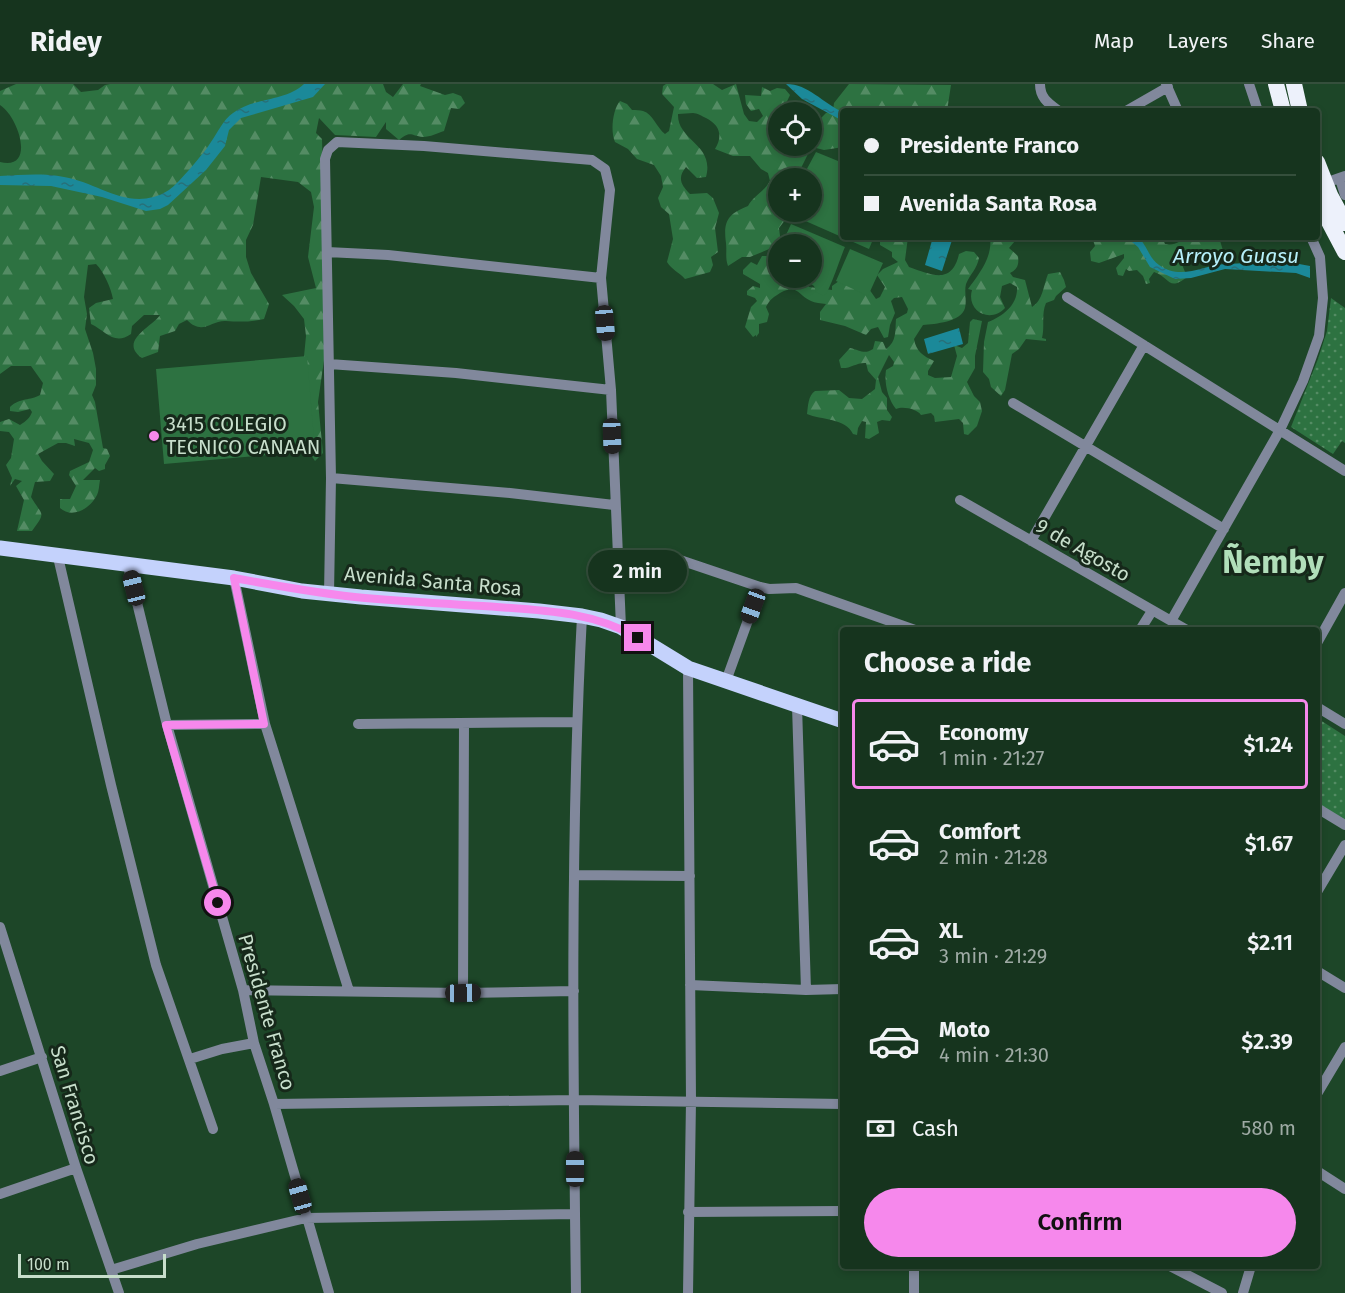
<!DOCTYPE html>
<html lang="en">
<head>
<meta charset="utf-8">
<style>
  body { margin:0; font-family:"Fira Sans",sans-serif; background:#233f2b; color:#f1f3f6; height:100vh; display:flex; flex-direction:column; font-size:22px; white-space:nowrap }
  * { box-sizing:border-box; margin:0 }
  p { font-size:20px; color:#9eaaa4 }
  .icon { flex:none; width:33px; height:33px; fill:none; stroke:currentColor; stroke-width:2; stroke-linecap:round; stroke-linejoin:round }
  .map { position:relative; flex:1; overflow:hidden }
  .side { position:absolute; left:840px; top:543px; width:480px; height:642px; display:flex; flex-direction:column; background:#16341e; border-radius:6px; box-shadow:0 3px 9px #0003,0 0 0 2px #354f3c }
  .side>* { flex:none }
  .guide { position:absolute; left:840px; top:24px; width:480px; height:132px; border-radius:6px; box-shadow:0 3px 9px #0003,0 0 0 2px #354f3c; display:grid; align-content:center; height:132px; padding:0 24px; background:#16341e }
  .buttons { position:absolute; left:768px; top:18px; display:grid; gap:12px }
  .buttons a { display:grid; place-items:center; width:54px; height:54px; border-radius:50%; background:#16341e; box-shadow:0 3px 9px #0003,0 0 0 2px #354f3c; font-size:30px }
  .scale { position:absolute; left:18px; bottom:15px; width:148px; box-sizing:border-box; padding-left:6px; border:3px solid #c7decb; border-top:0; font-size:16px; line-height:21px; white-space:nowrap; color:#c7decb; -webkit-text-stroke:4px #16281a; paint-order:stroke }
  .end { position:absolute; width:27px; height:27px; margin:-14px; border:8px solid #f688ec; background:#111; box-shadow:0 0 0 3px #111 }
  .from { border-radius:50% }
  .bubble { position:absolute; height:42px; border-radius:21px; background:#16341e; box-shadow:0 3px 9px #0003,0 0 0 2px #354f3c; font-size:20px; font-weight:600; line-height:42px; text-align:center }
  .car { position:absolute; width:18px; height:36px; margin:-18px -9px; border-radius:8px; box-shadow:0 0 4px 2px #0007; background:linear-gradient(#222 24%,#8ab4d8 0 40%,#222 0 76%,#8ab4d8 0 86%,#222 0) }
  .guide b { display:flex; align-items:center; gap:21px; height:57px; font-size:22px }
  .guide b+b { border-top:2px solid #354f3c }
  .guide i { width:15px; height:15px; background:#f1f3f6 }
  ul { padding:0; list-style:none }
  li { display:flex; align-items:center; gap:18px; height:90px; margin:0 12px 9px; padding:0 12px; border:3px solid transparent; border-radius:6px }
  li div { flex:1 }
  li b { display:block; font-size:22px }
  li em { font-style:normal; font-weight:600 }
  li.active { border-color:#f688ec }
  li>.icon { width:54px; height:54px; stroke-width:1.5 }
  h2 { padding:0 24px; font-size:27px; line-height:72px }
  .pay { display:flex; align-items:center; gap:15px; height:66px; padding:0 24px; font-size:22px }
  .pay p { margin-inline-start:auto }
  .action { display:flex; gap:12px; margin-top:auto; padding:12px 24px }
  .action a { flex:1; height:69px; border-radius:36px; background:#f688ec; color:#111; font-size:24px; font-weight:600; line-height:69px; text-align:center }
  header { display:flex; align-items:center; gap:36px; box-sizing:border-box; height:84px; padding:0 30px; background:#16341e; border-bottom:2px solid #354f3c }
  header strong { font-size:28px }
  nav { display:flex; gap:33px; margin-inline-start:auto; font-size:21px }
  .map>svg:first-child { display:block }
  .grass { fill:url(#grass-dots) }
  .forest { fill:url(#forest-firs) }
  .pitch { fill:#2d7241 }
  .water { fill:url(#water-ripples) }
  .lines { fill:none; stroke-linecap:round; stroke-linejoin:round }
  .minor { stroke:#81889c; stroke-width:10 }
  .major { stroke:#c4d2fc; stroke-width:15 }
  .highway { stroke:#edf1fb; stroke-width:16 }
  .route { stroke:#f688ec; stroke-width:8 }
  .poi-dot { fill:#f688ec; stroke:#16281a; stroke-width:2 }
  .labels { text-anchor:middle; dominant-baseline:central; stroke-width:6; stroke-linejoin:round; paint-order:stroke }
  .poi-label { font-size:20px; fill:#c7decb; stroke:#16281a; text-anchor:start }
  .street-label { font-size:20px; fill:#c7decb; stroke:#16281a }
  .water-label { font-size:21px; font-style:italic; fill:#b6effa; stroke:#16281a }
  .town-label { font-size:32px; font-weight:bold; fill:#b1dfba; stroke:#16281a }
</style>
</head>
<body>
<header>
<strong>Ridey</strong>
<nav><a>Map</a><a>Layers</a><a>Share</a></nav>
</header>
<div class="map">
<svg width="1345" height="1209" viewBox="0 0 1345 1209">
  <defs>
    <pattern id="grass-dots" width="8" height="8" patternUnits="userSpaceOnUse" patternTransform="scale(1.5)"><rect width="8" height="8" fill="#2d7241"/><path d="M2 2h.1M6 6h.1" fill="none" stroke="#548c64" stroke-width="1.8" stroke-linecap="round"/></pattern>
    <pattern id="forest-firs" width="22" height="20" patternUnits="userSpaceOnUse" patternTransform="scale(1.5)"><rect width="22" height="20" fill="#2d7241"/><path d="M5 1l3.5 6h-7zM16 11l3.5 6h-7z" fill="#548c64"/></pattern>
    <pattern id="water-ripples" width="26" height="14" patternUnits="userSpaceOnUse" patternTransform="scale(1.5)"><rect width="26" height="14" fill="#1b8999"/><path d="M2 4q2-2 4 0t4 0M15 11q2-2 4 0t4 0" fill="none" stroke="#277079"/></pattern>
  </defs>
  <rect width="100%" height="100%" fill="#1d4628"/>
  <path class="grass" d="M 1331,214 L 1345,224 L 1345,359 L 1342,357 L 1333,370 L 1291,343 L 1318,275 L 1327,247 Z
    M 1317,634 L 1345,652 L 1345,740 L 1317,724 Z"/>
  <path class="forest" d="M 16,0 L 73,0 L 81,8 L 98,6 L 105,1 L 110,0 L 383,0 L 386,8 L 393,13 L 403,0 L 421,0 L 420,2 L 445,11 L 453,9 L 461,12 L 465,19 L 459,25 L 451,24 L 444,47 C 438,49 430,53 423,53 C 411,52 411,46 399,56 L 386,45 L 386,38 L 376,53 L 335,51 L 319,34 L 316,49 L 322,55 L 327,255 L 318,318 L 323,369 L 315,377 L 307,365 L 302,293 L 306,252 L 304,235 L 294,222 L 282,211 L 316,204 L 308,173 L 314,123 L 311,108 L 298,98 L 261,93 L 253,141 L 246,156 L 246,173 L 251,189 L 269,220 L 264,235 C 250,238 240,238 226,237 C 211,236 203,252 187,236 L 179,240 L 175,247 L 160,252 L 158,268 L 142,274 C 118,257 152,243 160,231 L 144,231 L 132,242 L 131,250 C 114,262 106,247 91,240 L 89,224 L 96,219 L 113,215 C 111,204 104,188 96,180 L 88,181 L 84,213 L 87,230 L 85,245 L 93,269 L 96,285 L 96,301 L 92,311 L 95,318 L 103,364 L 107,365 L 110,372 L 105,381 L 105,385 L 99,387 L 95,384 L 83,396 L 100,396 C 99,401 99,407 97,411 C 90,425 72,435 60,424 L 60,415 L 70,415 L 76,402 L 69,391 L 70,387 L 89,378 L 93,366 L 89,359 L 74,355 L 75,362 L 66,359 L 58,359 L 38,370 L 42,377 L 54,390 L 50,397 L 35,398 L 31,413 C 42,432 47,427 32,447 L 17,447 L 24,416 L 16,402 L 22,397 L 15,395 L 10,402 L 12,394 L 6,381 L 11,374 L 14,355 L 9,348 L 0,347 L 0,338 L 9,335 L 20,341 C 26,337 30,334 32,328 L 30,325 L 18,328 L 10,327 L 10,323 C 21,313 30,317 40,311 L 43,299 L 31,282 L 11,282 L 0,290 L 0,78 C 36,87 19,33 0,21 L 0,7 Z
    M 666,0 L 713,0 L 722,6 L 736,0 L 744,30 L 749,37 L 757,38 L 763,32 L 759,25 L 751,27 L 746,20 L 745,11 L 761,12 L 762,3 L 770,7 L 777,4 L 785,5 L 790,11 L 782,28 L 778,28 L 778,62 L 812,62 L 812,33 L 820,35 L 826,29 L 833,27 L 834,19 L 849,0 L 951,1 L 947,27 L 843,27 L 843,63 L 824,66 L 816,64 L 809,68 L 801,84 L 785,87 L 785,94 L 778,94 L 778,105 L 775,106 L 778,108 L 778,128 L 788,128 L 789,131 L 779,144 L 781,160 L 750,173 L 742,173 L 728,182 C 725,174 727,167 726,159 C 723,137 728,130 748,122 C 753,112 764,108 770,97 L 768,89 L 761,85 L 750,72 L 733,72 L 715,65 C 723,52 720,41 706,34 C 702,32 697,29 693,29 C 688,29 683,30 678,30 C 677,57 715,60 706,93 L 697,94 L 686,83 C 677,94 681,101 690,110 L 707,109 L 713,114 L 719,129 L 715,144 L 718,168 L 711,173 L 713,181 L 710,188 L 685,195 C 679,188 672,186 667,178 L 673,155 L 669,130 L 661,123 L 658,114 L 663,103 L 661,92 L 654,81 L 637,75 L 628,65 L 615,58 C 610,47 613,25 620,17 L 627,20 L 632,26 C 636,26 640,26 643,27 C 653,30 657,44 665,50 L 669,47 L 674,23 L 662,10 L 663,2 Z
    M 880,153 L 908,153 L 905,176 L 909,183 C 932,191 952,201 959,170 L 966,167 L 974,168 L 979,174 C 977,185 970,190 966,200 C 964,208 967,216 965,224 C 961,238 935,240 923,241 L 914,255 C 916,267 923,272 934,277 L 928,287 L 928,291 L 935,294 L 951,293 L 957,272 L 954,261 L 962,264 L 968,259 L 970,238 L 973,235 L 982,237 L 975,272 L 975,284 L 967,298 L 974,312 L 980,318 L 982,327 L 977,342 L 968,351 L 964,350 L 963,339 L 959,335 L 935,338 L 934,332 L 931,329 L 921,331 C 917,325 903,322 896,325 C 888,315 884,299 886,286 L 893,282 L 894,278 L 889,271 L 878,293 L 882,308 L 887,314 L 887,326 L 892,333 L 890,337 L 882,336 L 877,338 L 879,349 L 869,355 L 865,354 L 866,338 L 862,337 L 858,344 L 857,351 L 853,350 C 846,334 821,336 807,330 C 808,322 808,312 815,307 L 839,306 L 849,314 L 862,315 L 875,305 L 876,296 L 868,287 L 866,279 C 857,278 850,285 841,284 L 839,276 L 850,264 C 860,266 864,271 873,265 L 875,257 L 883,258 L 886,265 C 897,257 895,247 896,235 L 907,229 L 908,225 L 902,213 L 894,214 L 891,217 L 895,229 L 890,241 L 888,253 L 884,254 L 878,243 L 871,245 L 866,251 L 845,242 L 820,236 L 820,228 L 826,220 C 821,219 815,219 811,217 C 798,211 797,199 780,209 C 774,213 770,215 766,223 L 769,230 L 767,238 L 759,240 L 759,249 L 756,253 L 756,251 L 753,253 L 745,243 L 751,223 L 757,217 L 755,214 L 747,211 L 747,207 L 753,202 L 760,204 L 760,200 L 743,190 L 743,186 L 751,178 L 757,181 L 762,172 L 773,172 L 778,177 L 778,194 L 802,194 L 809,203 L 832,206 L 832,202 L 846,192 L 869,205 L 876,215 L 880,213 L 885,203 L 877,191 L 883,185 L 898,178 L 892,173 L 892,168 L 880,161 Z
    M 990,153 L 1022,153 L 1015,157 L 1009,164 L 1018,172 C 1019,180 1018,185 1010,189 L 1013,193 L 1025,196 L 1032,223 C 1043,216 1043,203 1048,190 L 1060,188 L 1064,196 L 1066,203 L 1056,212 L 1054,216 L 1046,219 C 1041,230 1045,242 1042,254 L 1046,255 L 1046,257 L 1026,255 L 1019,265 L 1012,270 L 1005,306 L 1001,312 L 991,303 L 989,295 L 983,288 L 984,258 L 988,238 C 1003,232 1018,221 1017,203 L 1010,199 L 1002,202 L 1000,213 L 1005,224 C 990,240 966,227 972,206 L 968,205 C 979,190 993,173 990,153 Z
    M 1092,153 L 1162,153 L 1165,160 C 1176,162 1179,157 1188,153 C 1197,151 1210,153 1219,153 L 1226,177 L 1208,176 L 1204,179 L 1183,174 L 1181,178 L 1187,193 C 1168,208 1170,193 1154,188 L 1149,195 L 1150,199 L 1146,200 L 1143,192 L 1137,186 L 1129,187 L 1126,185 L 1123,192 L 1118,191 L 1116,184 L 1124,174 L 1124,170 L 1099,179 L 1091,177 L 1090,168 L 1095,162 Z"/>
  <path class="pitch" d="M 816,68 L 843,79 L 843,153 L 874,153 L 869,165 L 785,128 L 812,128 L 812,94 L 802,94 Z
    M 791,140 L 845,163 C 840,174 830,207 824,212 L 816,208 L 814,202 L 802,194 L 812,194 L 812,160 L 782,160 Z
    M 850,165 L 883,179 L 868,212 L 836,197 Z
    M 307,272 L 315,367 L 164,380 L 156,285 Z"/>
  <path class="water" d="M 304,0 L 325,0 L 313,13 L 241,34 L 229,46 L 225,62 L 206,86 L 168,121 L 160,125 L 146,127 L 102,113 L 51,102 L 0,101 L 0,92 C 22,91 43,89 64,93 C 101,99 130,130 169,106 C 178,100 205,68 211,58 C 218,48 223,36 233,29 C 254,13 285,18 304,0 Z
    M 786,0 C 809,0 822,19 843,28 L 843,37 L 802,15 Z
    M 933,153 L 953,153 L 942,187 L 925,181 Z
    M 1126,153 L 1137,153 L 1140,155 C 1148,164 1149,174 1159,181 C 1181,197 1203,181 1226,180 C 1254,179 1283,176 1310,182 L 1310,194 L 1296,189 L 1225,185 L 1191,194 L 1175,195 L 1150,183 L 1138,163 Z
    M 959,244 L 963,260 L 928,270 L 924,255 Z"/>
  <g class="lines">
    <path class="minor" d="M 1040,0 C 1040,14 1048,19 1059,27
      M 1166,0 L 1178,27
      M 1249,0 L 1258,27
      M 1126,27 L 1168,3
      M 1340,95 L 1345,111
      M 1325,99 L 1345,92
      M 327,168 L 388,171 L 601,194
      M 1067,213 L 1345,387
      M 329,280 L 456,289 L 611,306
      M 1013,319 L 1224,445
      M 331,394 L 510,409 L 614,421
      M 960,416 L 1187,546
      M 1031,457 L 1144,261
      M 58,473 L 111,701 L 156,881 L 213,1045
      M 677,475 L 760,503 L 769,505 L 796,504 L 915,546
      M 128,482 L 167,641 L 243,906 L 254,959 L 274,1020 L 329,1209
      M 234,494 L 265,640 L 349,907
      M 329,510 L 331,394 L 325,75 L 328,66 L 337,58 L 424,62 L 592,76 L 605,85 L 610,106 L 601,194 L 611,306 L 621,543
      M 1171,537 L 1280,346 L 1303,297 L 1319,252 L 1323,214 L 1320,173 L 1311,153
      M 1140,546 L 1152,527
      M 1317,559 L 1345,509
      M 726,597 L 760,503
      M 797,622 L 806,906
      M 1317,623 L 1345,640
      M 358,640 L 576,638
      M 167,641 L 265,640
      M 1317,724 L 1345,741
      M 575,791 L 690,792
      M 1317,808 L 1345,761
      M 0,843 L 76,1084 L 119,1209
      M 1317,887 L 1345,904
      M 690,901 L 806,906 L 843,905
      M 243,906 L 463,909 L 574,907
      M 463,909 L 464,640
      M 190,975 L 222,965 L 254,959
      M 0,987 L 42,973
      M 1317,1010 L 1345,963
      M 274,1020 L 575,1016 L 843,1020
      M 1317,1087 L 1345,1105
      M 0,1110 L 76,1084
      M 688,1128 L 843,1127
      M 1170,1182 L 1222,1209
      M 111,1186 L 197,1160 L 306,1134 L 575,1130
      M 576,1209 C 573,984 570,757 582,532
      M 688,1209 L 691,1017 L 688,584
      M 914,1209 L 914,1182
      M 1243,1209 L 1251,1182"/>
    <path class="major" d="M 0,464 L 234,494 L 302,507 L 361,513 L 539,527 L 582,532 L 601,536 L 621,543 L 688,584 L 843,637"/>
    <path class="highway" d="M 1276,0 L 1283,27
      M 1294,0 L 1300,27
      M 1317,78 L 1330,111 L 1345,139
      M 1317,115 L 1345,168"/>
  </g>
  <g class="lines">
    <path class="route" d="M 218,819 L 166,641 L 264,640 L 234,494 C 278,502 321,510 365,514 C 404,517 444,520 483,522 C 536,526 591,526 638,554"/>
  </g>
  <circle class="poi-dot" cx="154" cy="352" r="6"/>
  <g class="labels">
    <g class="poi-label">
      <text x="166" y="340">3415 COLEGIO<tspan x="166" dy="23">TECNICO CANAAN</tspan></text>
    </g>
    <g class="street-label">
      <text transform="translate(1083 466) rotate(30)">9 de Agosto</text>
      <text transform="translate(433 497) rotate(5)">Avenida Santa Rosa</text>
      <text transform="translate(267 928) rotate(74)">Presidente Franco</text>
      <text transform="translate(75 1021) rotate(73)">San Francisco</text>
    </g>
    <g class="water-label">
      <text x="1236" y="172">Arroyo Guasu</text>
    </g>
    <g class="town-label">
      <text x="1273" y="478">Ñemby</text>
    </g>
  </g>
</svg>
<div class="buttons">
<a><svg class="icon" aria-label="locate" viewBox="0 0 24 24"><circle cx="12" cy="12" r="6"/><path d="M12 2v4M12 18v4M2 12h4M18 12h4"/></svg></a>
<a>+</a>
<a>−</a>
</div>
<div class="scale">100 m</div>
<i class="end from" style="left:218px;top:819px"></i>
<i class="end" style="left:638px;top:554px"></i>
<div class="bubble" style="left:588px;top:466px;width:99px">2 min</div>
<i class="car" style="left:605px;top:239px;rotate:175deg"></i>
<i class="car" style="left:612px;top:352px;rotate:178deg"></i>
<i class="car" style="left:134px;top:504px;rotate:346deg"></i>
<i class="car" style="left:753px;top:522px;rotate:200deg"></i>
<i class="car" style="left:463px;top:909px;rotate:89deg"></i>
<i class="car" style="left:575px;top:1085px;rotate:0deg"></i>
<i class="car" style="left:300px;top:1112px;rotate:344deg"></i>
<div class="guide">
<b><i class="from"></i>Presidente Franco</b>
<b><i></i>Avenida Santa Rosa</b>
</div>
<section class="side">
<h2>Choose a ride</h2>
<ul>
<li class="active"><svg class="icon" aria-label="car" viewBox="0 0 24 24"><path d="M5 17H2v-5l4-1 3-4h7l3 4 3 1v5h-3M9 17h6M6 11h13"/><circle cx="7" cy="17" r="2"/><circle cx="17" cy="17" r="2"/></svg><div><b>Economy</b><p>1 min · 21:27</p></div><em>$1.24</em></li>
<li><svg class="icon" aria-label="car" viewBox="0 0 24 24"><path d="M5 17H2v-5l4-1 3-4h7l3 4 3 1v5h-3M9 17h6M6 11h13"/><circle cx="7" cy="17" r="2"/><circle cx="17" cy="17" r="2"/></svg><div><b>Comfort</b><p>2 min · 21:28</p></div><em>$1.67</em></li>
<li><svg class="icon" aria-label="car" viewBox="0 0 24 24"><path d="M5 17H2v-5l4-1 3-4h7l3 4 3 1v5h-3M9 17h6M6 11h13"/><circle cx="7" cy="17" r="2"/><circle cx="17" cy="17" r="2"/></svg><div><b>XL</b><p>3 min · 21:29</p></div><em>$2.11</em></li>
<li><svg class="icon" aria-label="car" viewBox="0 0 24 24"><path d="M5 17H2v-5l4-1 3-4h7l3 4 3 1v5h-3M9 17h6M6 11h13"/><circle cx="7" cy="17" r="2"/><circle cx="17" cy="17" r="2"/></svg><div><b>Moto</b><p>4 min · 21:30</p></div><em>$2.39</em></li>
</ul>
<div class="pay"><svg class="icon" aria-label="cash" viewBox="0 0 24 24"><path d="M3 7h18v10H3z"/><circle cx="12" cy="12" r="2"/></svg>Cash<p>580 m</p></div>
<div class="action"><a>Confirm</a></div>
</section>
</div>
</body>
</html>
